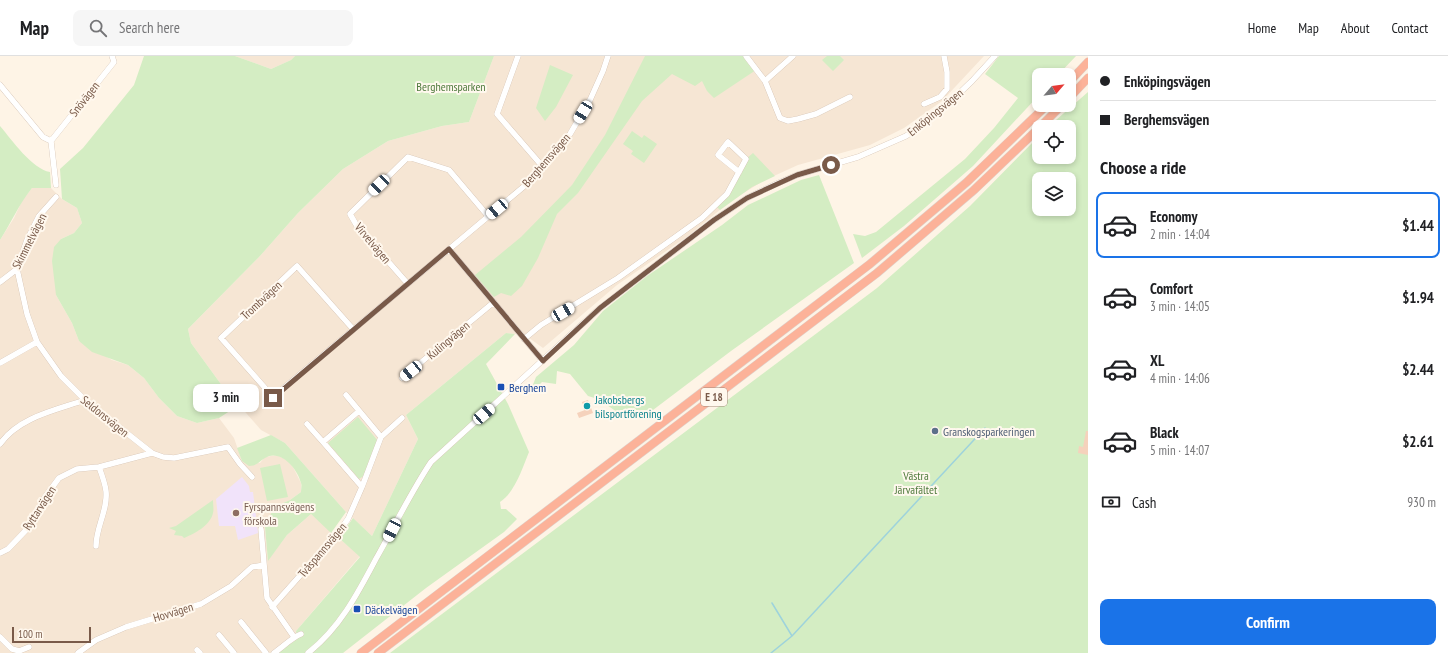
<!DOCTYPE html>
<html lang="en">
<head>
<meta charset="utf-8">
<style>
  body { margin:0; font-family:"PT Sans Narrow",sans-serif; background:#f6f6f6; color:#202124; height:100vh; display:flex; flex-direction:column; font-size:15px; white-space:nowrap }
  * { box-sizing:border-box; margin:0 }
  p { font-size:13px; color:#757577 }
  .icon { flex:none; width:22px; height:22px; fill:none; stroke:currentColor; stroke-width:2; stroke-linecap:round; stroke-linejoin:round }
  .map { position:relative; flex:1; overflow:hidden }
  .side { display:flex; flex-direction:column; background:#fff; width:360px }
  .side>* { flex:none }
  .top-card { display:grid; align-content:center; height:88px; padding:0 12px; background:#fff }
  .needle { width:26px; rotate:62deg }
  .fabs { position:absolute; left:1032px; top:12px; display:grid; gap:8px }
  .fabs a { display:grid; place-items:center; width:44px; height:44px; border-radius:8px; background:#fff; box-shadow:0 2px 6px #0003; font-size:20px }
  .scale { position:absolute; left:12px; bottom:10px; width:79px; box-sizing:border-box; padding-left:4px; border:2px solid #795a49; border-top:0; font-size:11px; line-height:14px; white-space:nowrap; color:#795a49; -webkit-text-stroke:3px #fff8ee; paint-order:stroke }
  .end { position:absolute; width:18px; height:18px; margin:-9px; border:5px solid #795a49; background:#fff; box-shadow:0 0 0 2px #fff }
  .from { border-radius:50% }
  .bubble { position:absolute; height:28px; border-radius:8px; background:#fff; box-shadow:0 2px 6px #0003; font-size:13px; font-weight:600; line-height:28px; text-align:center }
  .car { position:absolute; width:12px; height:24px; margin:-12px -6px; border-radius:5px; box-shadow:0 0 3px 1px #0007; background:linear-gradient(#fff 24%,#345 0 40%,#fff 0 76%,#345 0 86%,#fff 0) }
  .top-card b { display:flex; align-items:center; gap:14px; height:38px; font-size:15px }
  .top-card b+b { border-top:1px solid #e0e0e0 }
  .top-card i { width:10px; height:10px; background:#202124 }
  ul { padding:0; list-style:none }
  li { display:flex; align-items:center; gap:12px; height:66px; margin:0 8px 6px; padding:0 4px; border:2px solid transparent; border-radius:8px }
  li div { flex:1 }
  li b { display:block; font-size:15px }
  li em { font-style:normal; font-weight:600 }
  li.selected { border-color:#1a73e8 }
  li>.icon { width:36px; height:36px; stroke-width:1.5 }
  h2 { padding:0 12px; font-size:18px; line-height:48px }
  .pay { display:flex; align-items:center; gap:10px; height:44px; padding:0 12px; font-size:15px }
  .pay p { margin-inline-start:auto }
  .primary-button { display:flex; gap:8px; margin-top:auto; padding:8px 12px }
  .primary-button a { flex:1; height:46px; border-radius:8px; background:#1a73e8; color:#fff; font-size:16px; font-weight:600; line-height:46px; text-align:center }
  header { display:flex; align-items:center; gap:24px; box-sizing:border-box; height:56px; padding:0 20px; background:#fff; border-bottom:1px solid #e0e0e0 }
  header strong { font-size:19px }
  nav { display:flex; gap:22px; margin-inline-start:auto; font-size:14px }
  .search { width:280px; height:36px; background:#f6f6f6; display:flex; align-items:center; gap:10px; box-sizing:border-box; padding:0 14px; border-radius:8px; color:#757577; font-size:15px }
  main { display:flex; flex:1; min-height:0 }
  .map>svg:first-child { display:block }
  .residential { fill:#f6e6d4 }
  .education { fill:#f1e3fa }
  .green { fill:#d4edc3; fill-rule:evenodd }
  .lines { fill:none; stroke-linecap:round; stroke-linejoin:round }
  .stream { stroke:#9ed3dc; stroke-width:1.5 }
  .building { fill:#f5d2bc }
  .minor-casing { stroke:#d0bcab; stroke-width:6 }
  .highway-casing { stroke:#dcd4d0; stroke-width:9 }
  .minor { stroke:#fff; stroke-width:5.5 }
  .highway { stroke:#fcb299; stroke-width:8 }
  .route { stroke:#795a49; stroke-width:5 }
  .transit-dot { fill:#1a4fb4; stroke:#fff8ee; stroke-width:1.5 }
  .culture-dot { fill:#0f9aa8; stroke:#fff8ee; stroke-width:1.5 }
  .service-dot { fill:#5c6f8a; stroke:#fff8ee; stroke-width:1.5 }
  .education-dot { fill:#8d6e63; stroke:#fff8ee; stroke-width:1.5 }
  .labels { text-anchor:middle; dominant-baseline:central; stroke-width:4; stroke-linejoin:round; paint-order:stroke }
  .shield { fill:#fff8ee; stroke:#a1897a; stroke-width:1 }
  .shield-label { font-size:11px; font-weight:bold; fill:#795a49 }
  .park-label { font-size:12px; fill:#4f7a3d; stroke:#fff8ee }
  .street-label { font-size:12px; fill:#795a49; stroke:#fff8ee }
  .transit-label { font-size:12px; fill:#164399; stroke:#fff8ee; text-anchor:start }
  .culture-label { font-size:12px; fill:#0d838f; stroke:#fff8ee; text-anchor:start }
  .service-label { font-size:12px; fill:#4e5e75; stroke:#fff8ee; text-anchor:start }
  .education-label { font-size:12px; fill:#785e54; stroke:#fff8ee; text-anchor:start }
</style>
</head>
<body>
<header>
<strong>Map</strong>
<div class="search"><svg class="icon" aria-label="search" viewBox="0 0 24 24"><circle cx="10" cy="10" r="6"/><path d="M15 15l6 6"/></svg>Search here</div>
<nav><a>Home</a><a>Map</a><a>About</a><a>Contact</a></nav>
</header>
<main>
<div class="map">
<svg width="1088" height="597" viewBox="0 0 1088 597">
  <rect width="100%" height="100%" fill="#fef4e6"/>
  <path class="residential" d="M 235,0 L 295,0 L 291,4 L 271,13 Z
    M 494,0 L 984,0 L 942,45 L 904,72 L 870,89 L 798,109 L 765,124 L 732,144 L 688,180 L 617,229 L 543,292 L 525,279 L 506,277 L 406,359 L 418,383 L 372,480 L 346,456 L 285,387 L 261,374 L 239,349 L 231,342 L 191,287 L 188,273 L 260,200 L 298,157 L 343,113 L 388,85 L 442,70 L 469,66 Z
    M 32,132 L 51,132 L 62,143 L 77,152 L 82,167 L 74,177 L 61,183 L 56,239 L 72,267 L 79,285 L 112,304 L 128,309 L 144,322 L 159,342 L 177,360 L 197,367 L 219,362 L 234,382 L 242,405 L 260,407 L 265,401 L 277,399 L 287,404 L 293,411 L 301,427 L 301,436 L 290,444 L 274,451 L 265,471 L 268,504 L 287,479 L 311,458 L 360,500 L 296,575 L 298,583 L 278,597 L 0,597 L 0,184 L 14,162 L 22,145 Z"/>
  <path class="education" d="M 242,421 L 249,430 L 250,436 L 253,436 L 258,477 L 238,484 L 235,470 L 219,470 L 216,443 Z"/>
  <path class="green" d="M 144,0 L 235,0 L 271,13 L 291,4 L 295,0 L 494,0 L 469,66 L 442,70 L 388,85 L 343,113 L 298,157 L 260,200 L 188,273 L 191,287 L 231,342 L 239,349 L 219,362 L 197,367 L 177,360 L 159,342 L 144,322 L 128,309 L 92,296 L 79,285 L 72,267 L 56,239 L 52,205 L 54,191 L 61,183 L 74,177 L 82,167 L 77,152 L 62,143 L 60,113 L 83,92 L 134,29 Z
    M 645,0 L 746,0 L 756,14 L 714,42 L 707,35 L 702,25 L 695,30 L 672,18 L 642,45 L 578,137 L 557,158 L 538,202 L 522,230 L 511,240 L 501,237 L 494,241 L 475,219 L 521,181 L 572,129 L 605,79 Z
    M 827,0 L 840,0 L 844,4 L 833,15 L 822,4 Z
    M 999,0 L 1076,0 L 1058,19 L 1039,19 L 1039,39 L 973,110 L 904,170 L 862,202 L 853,178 L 865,180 L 876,176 L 965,103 L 994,72 L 1018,42 L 985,18 Z
    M 550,9 L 573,19 L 556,51 L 545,65 L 536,52 Z
    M 1088,36 L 1088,597 L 390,597 L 877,232 L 970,150 L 1039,80 L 1039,101 L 1069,101 L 1069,71 L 1048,71 ZM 1039,123 L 1069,123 L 1069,153 L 1039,153 Z
    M 0,70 C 12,84 32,113 50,116 L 51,132 L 32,132 C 19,148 11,167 0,184 Z
    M 632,75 L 642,82 L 644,79 L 657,88 L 644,107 L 631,98 L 633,95 L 623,88 Z
    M 753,97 L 775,120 L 752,131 L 720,154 L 715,149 L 727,138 L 746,103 Z
    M 819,119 L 854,207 L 731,295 L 653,354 L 620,358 L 598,343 L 588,340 L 570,318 L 557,315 L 556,328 L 542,326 L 534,334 L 532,331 L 536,321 L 574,289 L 603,255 L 647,220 L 722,169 L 748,149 L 801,124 Z
    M 506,277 L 515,278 L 486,308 L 508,348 L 529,396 C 523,411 514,438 500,446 L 501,453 L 506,453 L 517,463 L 504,476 L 426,532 L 343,597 L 278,597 L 297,583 L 296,575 L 360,501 L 339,482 L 353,462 L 372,480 L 418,383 L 406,359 Z
    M 358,361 L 378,385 L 365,419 L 359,423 L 328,387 Z
    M 271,379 L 285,387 L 346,456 L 331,477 L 311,458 L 287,479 L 268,505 L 265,471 L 274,451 L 290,444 L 301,436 C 301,433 302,429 301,427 C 298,413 280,392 265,402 C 258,406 259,409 249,410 L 242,405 L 237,392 Z
    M 280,408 L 288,441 L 267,445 L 260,412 Z
    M 213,444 C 213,448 214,454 213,457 C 210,470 194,478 184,482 L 182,480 L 174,479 L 176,475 L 169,472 L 176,470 Z"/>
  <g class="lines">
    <path class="stream" d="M 792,580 L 985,372
      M 771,597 L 792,580 L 772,547"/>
  </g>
  <path class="building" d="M 588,344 L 593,357 L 579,362 L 577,357 L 585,354 L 582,346 Z
    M 1086,375 L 1088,375 L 1088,399 L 1078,397 L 1079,390 L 1083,391 Z"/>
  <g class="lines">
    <g class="minor-casing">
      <path id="minor" d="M 518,0 L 497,58 L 543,111
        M 746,0 L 765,25 L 780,62 L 788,65 L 798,63 L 816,58 L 850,41
        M 765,25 L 793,0
        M 0,29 L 43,81 L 51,85 L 114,6 L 112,0
        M 924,48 L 940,41 L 947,33 L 947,16 L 944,0
        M 51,85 L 56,129
        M 449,193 L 543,305
        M 17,213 L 27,258 L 37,286 L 61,320 L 85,344 L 152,397 L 163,401 L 174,402 L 228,391 L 240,408 L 252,421
        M 0,226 L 17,213 L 27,184 L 39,160 L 56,141
        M 408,228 L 357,170 L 350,158 L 408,101 L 449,114 L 488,160
        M 353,273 L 297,210 L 221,282 L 273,341 L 528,127 L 570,78 L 590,44 L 603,15 L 608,0
        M 524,283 L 541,269 L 618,222 L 702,162 L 727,138 L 746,103 L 728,86 L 718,99 L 739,116
        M 0,307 L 37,286
        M 402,322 L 494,246
        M 346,339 L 381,381 L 362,431 L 323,386 L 359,355
        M 307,368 L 323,386
        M 381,381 L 402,362
        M 0,388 C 19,361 56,354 85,344
        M 261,473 L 267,542 L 294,581
        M 96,490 C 96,471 108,454 106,435 C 105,427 102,419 99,411
        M 0,497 L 8,493 L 30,470 L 45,441 L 59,422 L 77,413 L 99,411 L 152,397
        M 272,551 L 337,478 L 348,463 L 362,431
        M 241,566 L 266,597
        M 219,579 L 234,597
        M 0,581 L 12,593 L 19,595 L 29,591
        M 197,594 L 200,597
        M 78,597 L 96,584 L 126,571 L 201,548 L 231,530 L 252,511 L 264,509
        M 274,597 C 283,591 291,582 301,578
        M 308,597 C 340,572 358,537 377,501 C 395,469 411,436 431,406 L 600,252 L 714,164 L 747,142 L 776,128 L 797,119 L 858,101 L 906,80 L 925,67 L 948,48 L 972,25 L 995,0"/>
    </g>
    <g class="highway-casing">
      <path id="highway" d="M 1069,26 L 1088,6
        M 1069,42 L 1088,22
        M 1040,71 L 1062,49
        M 361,597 L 870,208 L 967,126 L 1047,49
        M 378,597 L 877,217 L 974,134 L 1039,72"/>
    </g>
    <use href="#minor" class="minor"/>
    <use href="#highway" class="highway"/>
  </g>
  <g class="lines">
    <path class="route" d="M 273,342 L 449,193 L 543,305 L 600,252 L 714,164 L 747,142 L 797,119 L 831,109"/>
  </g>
  <g class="transit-dot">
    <rect x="497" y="327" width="8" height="8" rx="2"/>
    <rect x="353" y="549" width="8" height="8" rx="2"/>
  </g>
  <circle class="culture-dot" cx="587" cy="350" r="4"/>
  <circle class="service-dot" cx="935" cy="375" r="4"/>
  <circle class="education-dot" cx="236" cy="457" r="4"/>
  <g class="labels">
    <rect class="shield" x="701" y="332" width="26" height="18" rx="3"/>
    <g class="shield-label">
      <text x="714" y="341">E 18</text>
    </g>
    <g class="park-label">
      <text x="451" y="30">Berghemsparken</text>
      <text x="916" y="419">Västra<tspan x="916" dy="14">Järvafältet</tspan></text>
    </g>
    <g class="street-label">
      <text transform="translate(84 43) rotate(-52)">Snövägen</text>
      <text transform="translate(935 56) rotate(-39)">Enköpingsvägen</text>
      <text transform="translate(546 104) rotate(-49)">Berghemsvägen</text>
      <text transform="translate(29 185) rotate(-63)">Skimmelvägen</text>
      <text transform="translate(373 187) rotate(50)">Virvelvägen</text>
      <text transform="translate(261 244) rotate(-43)">Trombvägen</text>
      <text transform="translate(448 284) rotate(-40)">Kulingvägen</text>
      <text transform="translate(105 360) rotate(39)">Seldonsvägen</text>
      <text transform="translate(39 452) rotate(-57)">Ryttarvägen</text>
      <text transform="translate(322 494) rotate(-50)">Tvåspannsvägen</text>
      <text transform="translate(173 556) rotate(-17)">Hovvägen</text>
    </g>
    <g class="transit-label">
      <text x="509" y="331">Berghem</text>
      <text x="365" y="553">Däckelvägen</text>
    </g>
    <g class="culture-label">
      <text x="595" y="343">Jakobsbergs<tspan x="595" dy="14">bilsportförening</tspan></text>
    </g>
    <g class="service-label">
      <text x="943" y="375">Granskogsparkeringen</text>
    </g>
    <g class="education-label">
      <text x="244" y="450">Fyrspannsvägens<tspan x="244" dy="14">förskola</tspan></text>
    </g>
  </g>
</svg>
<div class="fabs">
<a><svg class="needle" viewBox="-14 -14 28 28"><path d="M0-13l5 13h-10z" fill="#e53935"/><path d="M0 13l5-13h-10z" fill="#757577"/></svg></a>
<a><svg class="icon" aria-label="locate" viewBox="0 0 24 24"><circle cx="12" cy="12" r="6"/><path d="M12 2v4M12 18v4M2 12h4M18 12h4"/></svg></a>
<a><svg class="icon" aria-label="layers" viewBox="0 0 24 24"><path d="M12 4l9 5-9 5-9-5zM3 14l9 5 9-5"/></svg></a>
</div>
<div class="scale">100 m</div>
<i class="end from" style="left:831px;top:109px"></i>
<i class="end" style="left:273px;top:342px"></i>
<div class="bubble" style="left:193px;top:328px;width:66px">3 min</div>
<i class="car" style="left:583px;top:56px;rotate:211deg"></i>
<i class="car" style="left:379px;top:129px;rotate:226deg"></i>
<i class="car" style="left:497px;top:153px;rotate:230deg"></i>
<i class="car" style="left:563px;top:256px;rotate:60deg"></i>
<i class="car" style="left:411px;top:315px;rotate:231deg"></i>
<i class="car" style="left:484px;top:358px;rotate:49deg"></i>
<i class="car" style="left:392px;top:474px;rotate:207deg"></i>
</div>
<section class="side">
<div class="top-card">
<b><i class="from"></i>Enköpingsvägen</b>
<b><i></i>Berghemsvägen</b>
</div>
<h2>Choose a ride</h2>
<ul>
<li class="selected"><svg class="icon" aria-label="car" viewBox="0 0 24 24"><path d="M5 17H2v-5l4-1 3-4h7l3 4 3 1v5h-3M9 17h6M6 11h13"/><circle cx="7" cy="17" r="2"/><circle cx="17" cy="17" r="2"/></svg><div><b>Economy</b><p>2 min · 14:04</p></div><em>$1.44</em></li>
<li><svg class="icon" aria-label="car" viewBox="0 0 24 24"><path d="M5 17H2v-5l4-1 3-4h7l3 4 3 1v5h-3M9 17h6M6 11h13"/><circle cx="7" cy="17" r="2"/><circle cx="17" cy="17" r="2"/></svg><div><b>Comfort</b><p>3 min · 14:05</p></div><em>$1.94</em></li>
<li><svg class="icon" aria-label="car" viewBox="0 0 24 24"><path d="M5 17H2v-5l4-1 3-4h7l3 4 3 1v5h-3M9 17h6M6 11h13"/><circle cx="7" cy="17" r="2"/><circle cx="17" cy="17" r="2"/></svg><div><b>XL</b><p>4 min · 14:06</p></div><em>$2.44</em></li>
<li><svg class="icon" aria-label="car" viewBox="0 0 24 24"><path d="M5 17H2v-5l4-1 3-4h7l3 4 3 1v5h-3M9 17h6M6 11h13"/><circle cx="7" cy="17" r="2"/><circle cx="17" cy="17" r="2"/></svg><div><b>Black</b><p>5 min · 14:07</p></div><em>$2.61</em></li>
</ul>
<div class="pay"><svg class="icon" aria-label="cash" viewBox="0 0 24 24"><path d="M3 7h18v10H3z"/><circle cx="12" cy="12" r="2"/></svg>Cash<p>930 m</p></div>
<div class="primary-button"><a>Confirm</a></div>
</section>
</main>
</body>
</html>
